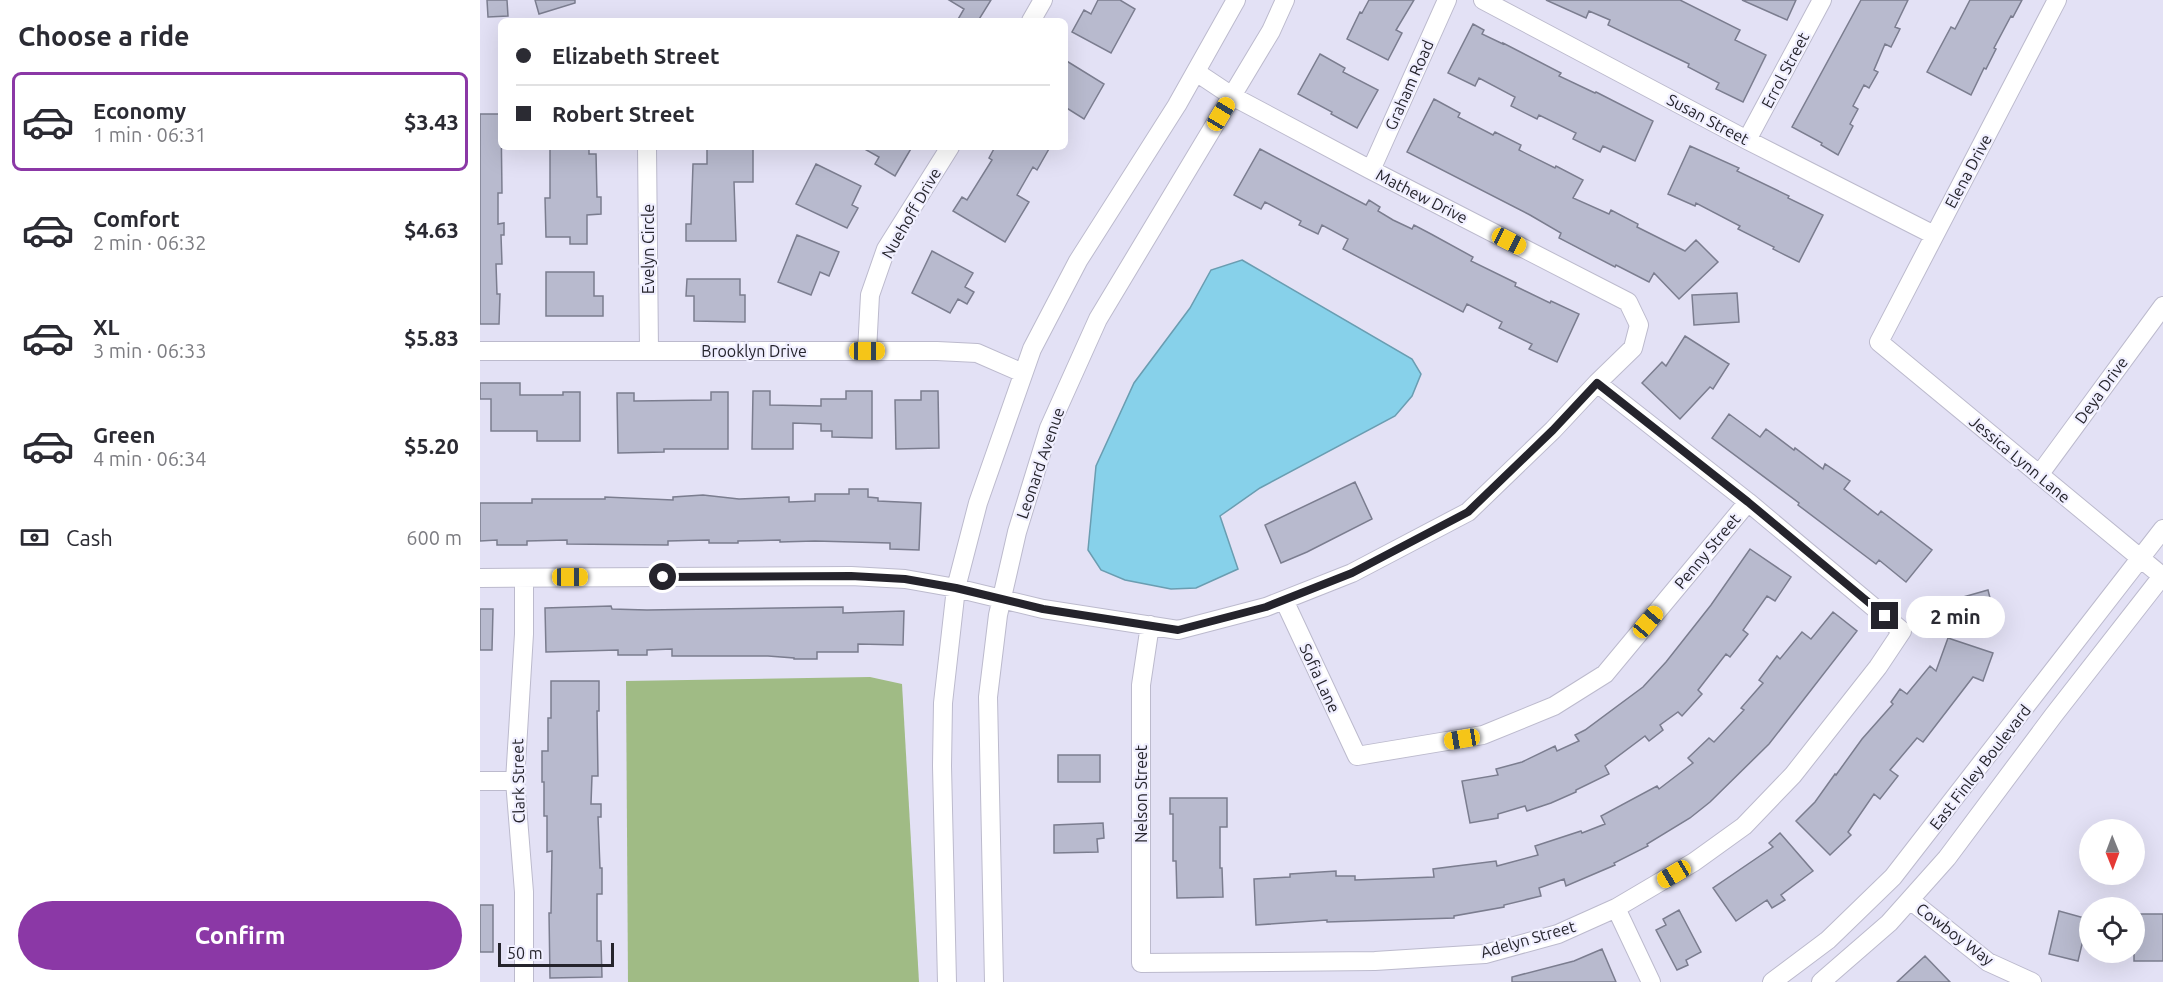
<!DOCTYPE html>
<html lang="en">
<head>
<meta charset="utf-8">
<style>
  body { margin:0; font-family:Ubuntu,sans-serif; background:#f7f7f7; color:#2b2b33; height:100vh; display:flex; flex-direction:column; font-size:22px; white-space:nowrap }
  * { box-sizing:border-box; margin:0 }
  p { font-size:20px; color:#7c7c81 }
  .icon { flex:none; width:33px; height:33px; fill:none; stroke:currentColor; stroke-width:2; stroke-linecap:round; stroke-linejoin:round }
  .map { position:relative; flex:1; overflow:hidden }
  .panel { display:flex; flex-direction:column; background:#fff; width:480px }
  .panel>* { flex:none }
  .hud { position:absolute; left:18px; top:18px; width:570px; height:132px; border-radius:9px; box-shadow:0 6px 24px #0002; display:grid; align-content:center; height:132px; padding:0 18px; background:#fff }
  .needle { width:39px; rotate:179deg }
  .tools { position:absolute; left:1599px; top:819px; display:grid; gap:12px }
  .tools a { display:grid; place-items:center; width:66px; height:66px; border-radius:50%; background:#fff; box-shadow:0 6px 24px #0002; font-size:30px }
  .scale { position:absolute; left:18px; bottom:15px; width:116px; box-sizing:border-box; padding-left:6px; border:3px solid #25242c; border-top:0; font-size:16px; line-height:21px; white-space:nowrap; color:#25242c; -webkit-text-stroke:4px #f0efff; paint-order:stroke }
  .end { position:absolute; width:27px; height:27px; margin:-14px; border:8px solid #25242c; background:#fff; box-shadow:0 0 0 3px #fff }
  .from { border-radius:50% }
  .bubble { position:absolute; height:42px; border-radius:21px; background:#fff; box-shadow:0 6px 24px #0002; font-size:20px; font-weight:700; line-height:42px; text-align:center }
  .car { position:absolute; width:18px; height:36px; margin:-18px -9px; border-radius:8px; box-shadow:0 0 4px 2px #0007; background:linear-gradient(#f5c518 24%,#345 0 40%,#f5c518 0 76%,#345 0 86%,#f5c518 0) }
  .hud b { display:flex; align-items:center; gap:21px; height:57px; font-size:22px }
  .hud b+b { border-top:2px solid #e1e1e2 }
  .hud i { width:15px; height:15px; background:#2b2b33 }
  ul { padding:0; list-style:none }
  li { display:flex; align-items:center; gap:18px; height:99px; margin:0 12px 9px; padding:0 6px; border:3px solid transparent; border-radius:9px }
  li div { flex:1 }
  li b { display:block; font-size:22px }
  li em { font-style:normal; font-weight:700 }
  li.selected { border-color:#8b38a6 }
  li>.icon { width:54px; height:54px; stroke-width:1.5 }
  h2 { padding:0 18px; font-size:27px; line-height:72px }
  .pay { display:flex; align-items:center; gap:15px; height:66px; padding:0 18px; font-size:22px }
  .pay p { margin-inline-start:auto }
  .button { display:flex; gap:12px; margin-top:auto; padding:12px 18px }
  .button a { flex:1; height:69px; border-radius:36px; background:#8b38a6; color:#fff; font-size:24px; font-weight:700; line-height:69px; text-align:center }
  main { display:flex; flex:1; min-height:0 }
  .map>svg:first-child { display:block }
  .green { fill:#a0bb85 }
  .water { fill:#87d1ea; stroke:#6a9db1; stroke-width:1.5 }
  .building { fill:#b8bace; stroke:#7b7d8f; stroke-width:1.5 }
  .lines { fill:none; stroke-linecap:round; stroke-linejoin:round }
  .minor-casing { stroke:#bcbacd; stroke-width:20 }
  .minor { stroke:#fff; stroke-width:18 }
  .route { stroke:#25242c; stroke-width:8 }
  .labels { text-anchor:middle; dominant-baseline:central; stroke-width:4.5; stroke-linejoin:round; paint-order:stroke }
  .street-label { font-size:16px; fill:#25242c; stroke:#f0efff }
</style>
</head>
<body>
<main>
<section class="panel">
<h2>Choose a ride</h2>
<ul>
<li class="selected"><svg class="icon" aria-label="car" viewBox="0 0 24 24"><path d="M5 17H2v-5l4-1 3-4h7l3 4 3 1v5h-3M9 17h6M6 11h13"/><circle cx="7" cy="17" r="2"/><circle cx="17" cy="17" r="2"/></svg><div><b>Economy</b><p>1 min · 06:31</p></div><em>$3.43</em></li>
<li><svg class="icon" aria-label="car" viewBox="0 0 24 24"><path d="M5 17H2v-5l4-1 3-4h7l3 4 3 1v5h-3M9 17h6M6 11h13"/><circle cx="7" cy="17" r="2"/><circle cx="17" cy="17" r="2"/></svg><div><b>Comfort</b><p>2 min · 06:32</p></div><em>$4.63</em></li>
<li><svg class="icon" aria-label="car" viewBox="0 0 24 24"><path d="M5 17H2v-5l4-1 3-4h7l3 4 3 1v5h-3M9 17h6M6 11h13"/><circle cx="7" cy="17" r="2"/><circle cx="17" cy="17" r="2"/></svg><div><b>XL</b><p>3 min · 06:33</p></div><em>$5.83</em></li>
<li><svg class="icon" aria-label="car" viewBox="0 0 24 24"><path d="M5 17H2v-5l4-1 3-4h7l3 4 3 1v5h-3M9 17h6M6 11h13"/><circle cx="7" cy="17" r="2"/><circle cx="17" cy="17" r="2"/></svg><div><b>Green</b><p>4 min · 06:34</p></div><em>$5.20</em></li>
</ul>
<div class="pay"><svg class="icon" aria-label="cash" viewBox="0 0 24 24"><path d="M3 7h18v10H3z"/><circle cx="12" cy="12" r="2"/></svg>Cash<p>600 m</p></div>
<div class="button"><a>Confirm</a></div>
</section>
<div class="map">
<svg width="1683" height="982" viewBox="0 0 1683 982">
  <rect width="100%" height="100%" fill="#e3e1f5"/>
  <path class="green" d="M 390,677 L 422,684 L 439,982 L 148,982 L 146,681 Z"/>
  <path class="water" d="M 762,260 L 932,359 L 941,374 L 932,396 L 915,416 L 780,488 L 740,516 L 758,569 L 716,588 L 691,589 L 645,580 L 621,570 L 608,550 L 616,466 L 654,383 L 710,308 L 731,270 Z"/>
  <path class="building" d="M 7,0 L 27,0 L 28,16 L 8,17 Z
    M 55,0 L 95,0 L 95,3 L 59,14 Z
    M 469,0 L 511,0 L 498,21 L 477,21 L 484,9 Z
    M 618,0 L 640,0 L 655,9 L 631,53 L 592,32 L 604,10 L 611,14 Z
    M 889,0 L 934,0 L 916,30 L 922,33 L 908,60 L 867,39 L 880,12 L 882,13 Z
    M 1066,0 L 1200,0 L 1260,30 L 1255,40 L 1286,55 L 1263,102 L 1236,89 L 1239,83 L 1208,67 L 1209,64 L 1128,25 L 1130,20 L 1109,11 L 1106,18 Z
    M 1262,0 L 1316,0 L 1307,20 Z
    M 1381,0 L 1428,0 L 1415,27 L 1420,29 L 1411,47 L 1405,44 L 1394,70 L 1398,72 L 1389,88 L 1384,85 L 1373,106 L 1378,109 L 1370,124 L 1373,126 L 1358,155 L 1341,145 L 1342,143 L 1312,127 Z
    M 1490,0 L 1542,0 L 1533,17 L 1531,16 L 1514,48 L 1516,49 L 1506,69 L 1504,68 L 1491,95 L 1447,72 L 1471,27 L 1475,29 Z
    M 993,24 L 1004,30 L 1002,34 L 1023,44 L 1023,43 L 1081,73 L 1079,76 L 1115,93 L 1116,92 L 1173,121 L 1155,161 L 1123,146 L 1120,152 L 1093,139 L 1096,133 L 1059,115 L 1057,119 L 1031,106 L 1035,97 L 999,78 L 995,86 L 968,73 Z
    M 840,54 L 865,68 L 863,72 L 898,90 L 877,128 L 851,114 L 852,112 L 818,94 Z
    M 585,60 L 624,84 L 604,119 L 585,107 Z
    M 954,99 L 980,113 L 978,117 L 1013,135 L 1015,132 L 1041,145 L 1039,150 L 1075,168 L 1076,166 L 1103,180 L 1093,198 L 1129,214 L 1131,210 L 1158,224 L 1157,227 L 1205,251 L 1216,240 L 1238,262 L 1199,299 L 1174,273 L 1169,282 L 1136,265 L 1135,267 L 1079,238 L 1081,233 L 1050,215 L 927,152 Z
    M 0,114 L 21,114 L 22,193 L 18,193 L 18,224 L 24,223 L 24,235 L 21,235 L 22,264 L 16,264 L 17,294 L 20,294 L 19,324 L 0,324 Z
    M 1210,146 L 1259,168 L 1257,171 L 1309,196 L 1308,198 L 1343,215 L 1319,262 L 1293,249 L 1294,247 L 1258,229 L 1260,226 L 1216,203 L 1215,206 L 1188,194 Z
    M 70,147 L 109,147 L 109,154 L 116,154 L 117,197 L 121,197 L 121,214 L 107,215 L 107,244 L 90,244 L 90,237 L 66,237 L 65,198 L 70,198 Z
    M 227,147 L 273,147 L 273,182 L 254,182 L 256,241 L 206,241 L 206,224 L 211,224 L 213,164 L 227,164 Z
    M 381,147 L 432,147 L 415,176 L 395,164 L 399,157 Z
    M 515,147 L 570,147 L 557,170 L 553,167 L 537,195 L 549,202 L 525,242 L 473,211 L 482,197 L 487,200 L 512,160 L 509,158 Z
    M 780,149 L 886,205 L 889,200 L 900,207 L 898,211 L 913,220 L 932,229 L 934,225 L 951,234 L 993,257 L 991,261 L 1036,283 L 1035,286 L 1070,303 L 1071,301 L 1099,314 L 1077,362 L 1049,349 L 1052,344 L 1019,328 L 1022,322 L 987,304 L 983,312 L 863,249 L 868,239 L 842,225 L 838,234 L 819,225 L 821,221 L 785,202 L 781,209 L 754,195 Z
    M 336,164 L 381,186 L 372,205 L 378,208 L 367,228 L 316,204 Z
    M 317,235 L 359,252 L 349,276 L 340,272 L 331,295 L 298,282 Z
    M 452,251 L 493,273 L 485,287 L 494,292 L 487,304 L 478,299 L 470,313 L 432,293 Z
    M 66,272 L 114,272 L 114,296 L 123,296 L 123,316 L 66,316 Z
    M 207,279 L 260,279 L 260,295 L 265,295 L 265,322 L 214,321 L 214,296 L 206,296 Z
    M 1257,293 L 1259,322 L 1214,325 L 1212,295 Z
    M 1205,336 L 1249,364 L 1233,389 L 1230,387 L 1200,419 L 1162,383 L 1182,362 L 1186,366 Z
    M 0,383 L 40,383 L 40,395 L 83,395 L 83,392 L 100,392 L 100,441 L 57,441 L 57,431 L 11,431 L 11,399 L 0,399 Z
    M 273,391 L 290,391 L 290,405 L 341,406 L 341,399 L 366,399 L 366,391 L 392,391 L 392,438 L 352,437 L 352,431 L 341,431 L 341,424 L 313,423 L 313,449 L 272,449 Z
    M 441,391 L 458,391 L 459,448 L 416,449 L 415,400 L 441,400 Z
    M 231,392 L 248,392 L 248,449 L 184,449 L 184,452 L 138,453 L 137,393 L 154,393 L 154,401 L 231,400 Z
    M 1249,414 L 1280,437 L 1286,429 L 1314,450 L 1315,448 L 1343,469 L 1345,464 L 1370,481 L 1364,489 L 1398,515 L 1401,511 L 1452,550 L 1426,582 L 1399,560 L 1396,564 L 1318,505 L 1319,503 L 1232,438 Z
    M 875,482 L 892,519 L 827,552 L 801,563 L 785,525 Z
    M 369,489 L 388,489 L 388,497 L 398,498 L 398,501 L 441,503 L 439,550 L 410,549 L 410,543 L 335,541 L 300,542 L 300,540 L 258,541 L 258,543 L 229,543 L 229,540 L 188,541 L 188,545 L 87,544 L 87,540 L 47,541 L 47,545 L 17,545 L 17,540 L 0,541 L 0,503 L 52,503 L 52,499 L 125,499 L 125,497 L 193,500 L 193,497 L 223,495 L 259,499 L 309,497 L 309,502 L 335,501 L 335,494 L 369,494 Z
    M 1270,549 L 1311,577 L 1295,601 L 1287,596 L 1263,630 L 1268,634 L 1250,657 L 1246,654 L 1218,690 L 1222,694 L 1202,716 L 1198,712 L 1180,725 L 1183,730 L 1169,741 L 1165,736 L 1125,766 L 1129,774 L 1096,790 L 1096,792 L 1071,803 L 1047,811 L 1045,806 L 1018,814 L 1018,818 L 990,823 L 982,781 L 1018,775 L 1016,769 L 1042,762 L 1075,746 L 1077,751 L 1099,741 L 1095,735 L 1105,730 L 1163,687 L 1186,662 L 1231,605 Z
    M 1508,590 L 1515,618 L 1469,631 L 1462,603 Z
    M 131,606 L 132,609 L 167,610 L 363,607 L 363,613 L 424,611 L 423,645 L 378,644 L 378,652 L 337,652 L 337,659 L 314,659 L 314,658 L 288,656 L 192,656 L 192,649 L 167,650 L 167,655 L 138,655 L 138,650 L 66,652 L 65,608 Z
    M 0,609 L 13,609 L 12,650 L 0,650 Z
    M 1353,612 L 1377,631 L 1289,744 L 1230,802 L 1210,818 L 1167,844 L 1168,846 L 1134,863 L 1135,865 L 1086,886 L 1084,879 L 1059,888 L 1061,896 L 1024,905 L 1024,907 L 974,916 L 974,918 L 847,922 L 847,920 L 776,925 L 774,879 L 810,877 L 810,874 L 856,871 L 856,876 L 875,876 L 875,880 L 954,877 L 953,869 L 1016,861 L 1017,866 L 1058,855 L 1055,846 L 1101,831 L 1102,833 L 1125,824 L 1121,816 L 1177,786 L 1179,789 L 1213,763 L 1208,758 L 1229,738 L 1234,742 L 1264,710 L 1261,708 L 1283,683 L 1279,680 L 1297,656 L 1300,659 L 1322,632 L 1331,639 Z
    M 1468,638 L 1513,653 L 1503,681 L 1493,677 L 1443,742 L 1437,738 L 1410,770 L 1418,776 L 1400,799 L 1394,794 L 1368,832 L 1371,835 L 1350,855 L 1316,821 L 1335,802 L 1355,774 L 1356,775 L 1382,739 L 1413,704 L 1411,702 L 1420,689 L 1427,694 L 1450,666 L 1456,671 Z
    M 71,681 L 119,681 L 119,711 L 117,711 L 118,776 L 112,776 L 111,804 L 121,804 L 121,817 L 118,817 L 120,868 L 122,868 L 122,894 L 117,894 L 117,941 L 121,941 L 122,977 L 70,978 L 69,913 L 71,913 L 72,851 L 67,852 L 67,816 L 64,816 L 64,782 L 62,782 L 62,751 L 68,751 L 68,718 L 71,718 Z
    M 578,755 L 620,755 L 620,782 L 578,782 Z
    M 690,798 L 747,798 L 747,827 L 740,827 L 740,868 L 742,868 L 743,897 L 697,898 L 696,861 L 693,861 L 693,814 L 690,814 Z
    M 623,823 L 624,838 L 617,839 L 618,852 L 574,853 L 574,825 Z
    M 1300,833 L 1333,871 L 1301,895 L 1305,900 L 1292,908 L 1287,900 L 1256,921 L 1233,888 L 1293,847 L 1289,843 Z
    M 0,905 L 13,905 L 13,952 L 0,952 Z
    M 1199,910 L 1221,952 L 1206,960 L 1208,965 L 1197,970 L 1176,930 L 1186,925 L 1183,919 Z
    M 1579,911 L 1608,919 L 1598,961 L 1569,954 Z
    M 1654,914 L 1683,914 L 1683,961 L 1654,961 Z
    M 1122,949 L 1136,982 L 1032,982 L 1032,977 L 1094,961 Z
    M 1445,956 L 1470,982 L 1417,982 Z"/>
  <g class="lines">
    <g class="minor-casing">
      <path id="minor" d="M 1003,0 L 1267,140 L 1454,235
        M 1577,0 L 1399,342 L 1682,576
        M 551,21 L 563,0
        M 1267,140 L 1342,0
        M 167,147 L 169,351
        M 891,170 L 967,0
        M 0,351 L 457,351 L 497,353 L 543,373
        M 387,351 L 390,295 L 406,249 L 470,147
        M 1559,475 L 1683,306
        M 0,578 L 371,576 L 425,579 L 476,588 L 563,609 L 698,630 L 786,607 L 872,573 L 988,512 L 1073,430 L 1117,383 L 1153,348 L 1159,325 L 1148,302 L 891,170 L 752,96 L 716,72
        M 804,600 L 877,756 L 1003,735 L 1074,706 L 1125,674 L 1268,502
        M 670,625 L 661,685 L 661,963 L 895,961 L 1005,954 L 1078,934 L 1136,908 L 1214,862 L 1264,826 L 1313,775 L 1398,667 L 1422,631 L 1268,502 L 1117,383
        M 0,781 L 35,781
        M 1430,900 L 1508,962 L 1552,982
        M 1136,908 L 1171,982
        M 44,982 L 44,892 L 35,781 L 44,634 L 44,579
        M 467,982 L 462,766 L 463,703 L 476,588 L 498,503 L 552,349 L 598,261 L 697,105 L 756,0
        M 514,982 L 508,697 L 518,615 L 537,532 L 569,428 L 618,319 L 791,31 L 805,0
        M 1292,982 L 1348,940 L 1413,877 L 1683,529
        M 1341,982 L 1409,923 L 1467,858 L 1573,716 L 1683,575"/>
    </g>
    <use href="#minor" class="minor"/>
  </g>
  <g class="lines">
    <path class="route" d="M 183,577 L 371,576 L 425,579 L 476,588 L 563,609 L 698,630 L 786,607 L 872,573 L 988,512 L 1073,430 L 1117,383 L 1268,502 L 1405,616"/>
  </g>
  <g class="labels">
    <g class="street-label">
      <text transform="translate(1305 70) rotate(-62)">Errol Street</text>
      <text transform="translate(929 85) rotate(-66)">Graham Road</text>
      <text transform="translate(1228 119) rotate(28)">Susan Street</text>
      <text transform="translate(1488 171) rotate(-62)">Elena Drive</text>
      <text transform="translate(942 196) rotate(27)">Mathew Drive</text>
      <text transform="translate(431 213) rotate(-60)">Nuehoff Drive</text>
      <text transform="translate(168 249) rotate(-90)">Evelyn Circle</text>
      <text x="274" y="351">Brooklyn Drive</text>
      <text transform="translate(1621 390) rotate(-54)">Deya Drive</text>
      <text transform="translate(1540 459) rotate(40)">Jessica Lynn Lane</text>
      <text transform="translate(560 463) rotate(-71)">Leonard Avenue</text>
      <text transform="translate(1227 551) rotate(-50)">Penny Street</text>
      <text transform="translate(840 678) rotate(65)">Sofia Lane</text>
      <text transform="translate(1500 767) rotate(-52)">East Finley Boulevard</text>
      <text transform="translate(38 781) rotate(-91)">Clark Street</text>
      <text transform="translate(661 794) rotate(-90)">Nelson Street</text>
      <text transform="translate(1475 934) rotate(37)">Cowboy Way</text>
      <text transform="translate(1048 939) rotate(-16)">Adelyn Street</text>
    </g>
  </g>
</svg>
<div class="tools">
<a><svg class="needle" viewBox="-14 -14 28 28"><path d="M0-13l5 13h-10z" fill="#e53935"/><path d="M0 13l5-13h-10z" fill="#7c7c81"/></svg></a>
<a><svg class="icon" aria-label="locate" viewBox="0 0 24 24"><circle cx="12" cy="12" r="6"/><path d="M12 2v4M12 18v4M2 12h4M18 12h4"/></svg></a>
</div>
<div class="scale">50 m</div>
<i class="end from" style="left:183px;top:577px"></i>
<i class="end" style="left:1405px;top:616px"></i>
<div class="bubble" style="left:1426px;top:596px;width:99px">2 min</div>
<i class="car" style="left:741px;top:114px;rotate:31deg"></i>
<i class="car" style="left:1029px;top:241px;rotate:117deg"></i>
<i class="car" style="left:387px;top:351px;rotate:90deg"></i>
<i class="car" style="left:90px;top:577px;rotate:90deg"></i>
<i class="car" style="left:1168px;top:622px;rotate:40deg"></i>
<i class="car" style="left:982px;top:739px;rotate:261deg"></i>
<i class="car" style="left:1194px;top:874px;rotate:239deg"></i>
<div class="hud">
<b><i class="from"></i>Elizabeth Street</b>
<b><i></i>Robert Street</b>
</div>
</div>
</main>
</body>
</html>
